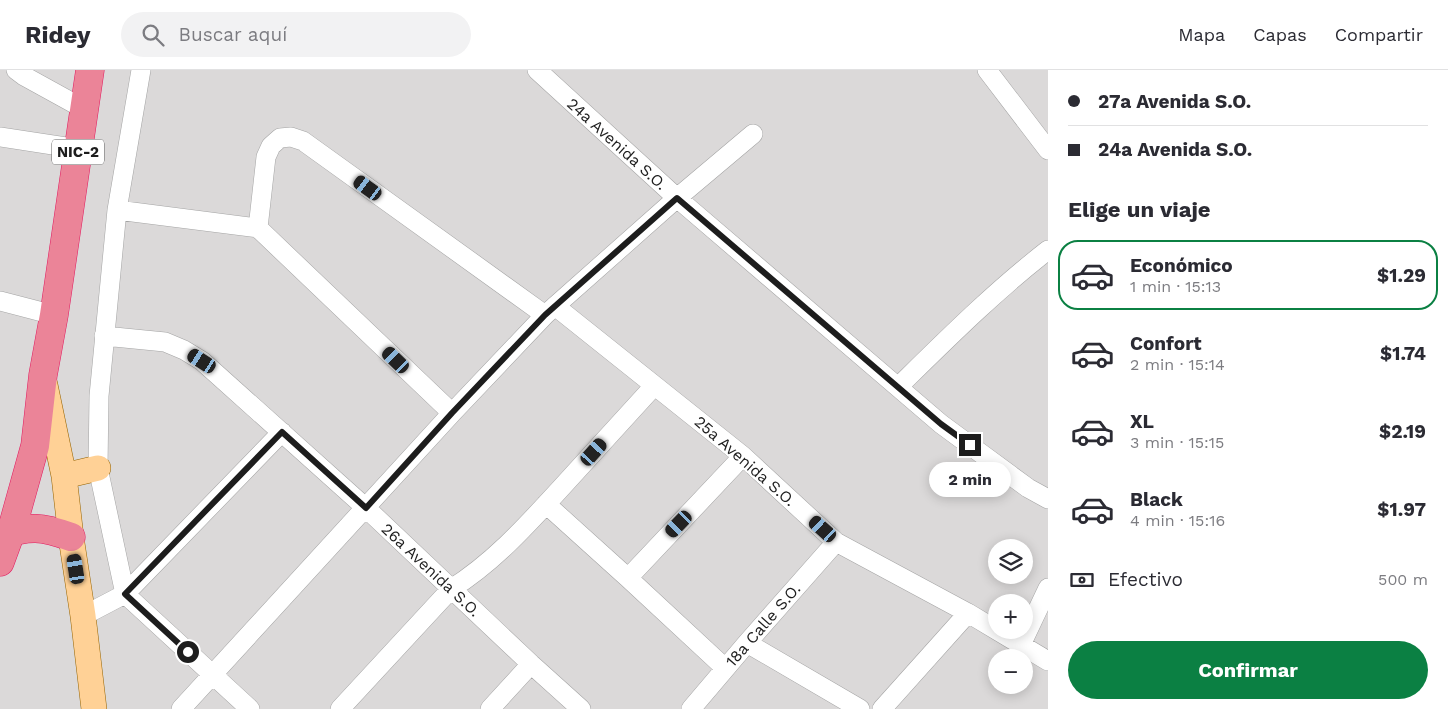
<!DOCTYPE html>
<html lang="es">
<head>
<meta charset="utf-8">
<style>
  body { margin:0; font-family:"Work Sans",sans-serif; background:#f2f2f3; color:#2b2b33; height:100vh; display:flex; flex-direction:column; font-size:19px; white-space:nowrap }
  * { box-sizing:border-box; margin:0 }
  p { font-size:16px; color:#7c7c81 }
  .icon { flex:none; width:28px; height:28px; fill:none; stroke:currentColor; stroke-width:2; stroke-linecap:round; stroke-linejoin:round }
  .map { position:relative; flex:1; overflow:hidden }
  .panel { display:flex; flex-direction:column; background:#fff; width:400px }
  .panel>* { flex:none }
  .guide { display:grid; align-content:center; height:110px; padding:0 20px; background:#fff }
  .fabs { position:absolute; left:988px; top:469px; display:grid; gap:10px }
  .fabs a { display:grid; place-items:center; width:45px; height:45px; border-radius:50%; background:#fff; box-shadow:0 2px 12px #0003; font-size:25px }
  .end { position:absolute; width:22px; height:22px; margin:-11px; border:6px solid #1d1d1d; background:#fff; box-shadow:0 0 0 2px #fff }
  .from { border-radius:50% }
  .bubble { position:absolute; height:35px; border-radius:18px; background:#fff; box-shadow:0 2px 12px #0003; font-size:16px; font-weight:700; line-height:35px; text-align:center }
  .car { position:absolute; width:15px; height:30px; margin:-15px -8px; border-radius:6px; box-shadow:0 0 4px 1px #0007; background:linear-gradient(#222 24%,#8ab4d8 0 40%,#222 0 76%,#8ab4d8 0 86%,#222 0) }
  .guide b { display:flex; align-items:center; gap:18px; height:48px; font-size:19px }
  .guide b+b { border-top:1px solid #e1e1e2 }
  .guide i { width:12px; height:12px; background:#2b2b33 }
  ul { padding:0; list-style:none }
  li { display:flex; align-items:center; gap:15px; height:70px; margin:0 10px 8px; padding:0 10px; border:2px solid transparent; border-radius:20px }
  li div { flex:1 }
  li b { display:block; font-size:19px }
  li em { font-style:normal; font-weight:700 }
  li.on { border-color:#0b8043 }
  li>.icon { width:45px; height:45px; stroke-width:1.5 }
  h2 { padding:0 20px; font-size:22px; line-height:60px }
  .pay { display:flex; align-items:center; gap:12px; height:55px; padding:0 20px; font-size:19px }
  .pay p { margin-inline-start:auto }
  .cta { display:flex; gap:10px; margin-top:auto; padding:10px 20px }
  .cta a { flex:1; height:58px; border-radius:30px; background:#0b8043; color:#fff; font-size:20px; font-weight:700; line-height:58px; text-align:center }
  header { display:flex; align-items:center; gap:30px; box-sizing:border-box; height:70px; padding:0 25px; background:#fff; border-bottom:1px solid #e1e1e2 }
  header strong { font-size:24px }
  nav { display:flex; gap:28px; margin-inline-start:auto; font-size:18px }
  .search { width:350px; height:45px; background:#f2f2f3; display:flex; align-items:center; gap:12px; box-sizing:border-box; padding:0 18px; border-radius:28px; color:#7c7c81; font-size:19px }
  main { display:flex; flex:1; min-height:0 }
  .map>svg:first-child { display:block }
  .residential { fill:#dbd9d9; fill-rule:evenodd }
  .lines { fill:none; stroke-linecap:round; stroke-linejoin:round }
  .minor-casing { stroke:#a4a4a4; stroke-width:20 }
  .major-casing { stroke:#956300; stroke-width:26 }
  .highway-casing { stroke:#e11a5f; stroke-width:29 }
  .minor { stroke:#fff; stroke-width:19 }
  .major { stroke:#ffd196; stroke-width:25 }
  .highway { stroke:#eb8498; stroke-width:28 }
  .route { stroke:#1d1d1d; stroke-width:6 }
  .labels { text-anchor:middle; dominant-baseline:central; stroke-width:4; stroke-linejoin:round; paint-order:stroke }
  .shield { fill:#fff; stroke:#616161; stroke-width:1 }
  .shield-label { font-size:15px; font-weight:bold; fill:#1d1d1d }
  .street-label { font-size:16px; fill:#1d1d1d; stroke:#fff }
</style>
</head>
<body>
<header>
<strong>Ridey</strong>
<div class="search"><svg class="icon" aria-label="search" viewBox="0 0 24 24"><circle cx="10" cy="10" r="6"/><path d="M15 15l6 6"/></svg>Buscar aquí</div>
<nav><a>Mapa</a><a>Capas</a><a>Compartir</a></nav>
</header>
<main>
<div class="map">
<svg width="1048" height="639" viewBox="0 0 1048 639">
  <rect width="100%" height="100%" fill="#efeae2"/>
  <path class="residential" d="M 0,0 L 1048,0 L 1048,639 L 0,639 ZM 996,478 L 1024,478 L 1024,505 L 996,505 ZM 996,532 L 1024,532 L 1024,560 L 996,560 ZM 996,588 L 1024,588 L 1024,615 L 996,615 Z"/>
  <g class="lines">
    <g class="minor-casing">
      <path id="minor" d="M 16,0 L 24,6 L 84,39
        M 537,0 L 677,128 L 941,354 L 1028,418 L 1048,429
        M 987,0 L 1048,80
        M 0,67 L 79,79
        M 117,140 L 258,158 L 452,343
        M 258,158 L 266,87 L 271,76 L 280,68 L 291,67 L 303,71 L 545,245
        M 0,231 L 54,245
        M 555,236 L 743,386 L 836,472 L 968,543 L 1048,591
        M 104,266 L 165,272 L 184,280 L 202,291 L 366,438 L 531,594 L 581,639
        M 898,317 C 947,269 994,222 1048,180
        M 546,434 L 628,508 L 725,598
        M 628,508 L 743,386
        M 83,546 L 125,524 L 98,398 L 99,326 L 117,140 L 141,0
        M 747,573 L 860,639
        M 1021,575 L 1048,518
        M 181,639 L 452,343 L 545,245 L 677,128 L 753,64
        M 250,639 L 125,524 L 282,362
        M 340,639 L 451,519 C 494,492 527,455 561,418 C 592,384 623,350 654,316
        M 490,639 L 531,594
        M 691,639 L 747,573 L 836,472
        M 882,639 L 968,543"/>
    </g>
    <g class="major-casing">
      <path id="major" d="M 45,315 L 64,406 L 71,467 L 83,546 L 94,639
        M 64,406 L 98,398"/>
    </g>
    <g class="highway-casing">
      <path id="highway" d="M 0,465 C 30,456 41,456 71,467
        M 0,492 L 11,462 L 35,376 L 43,305 L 54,245 L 90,0"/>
    </g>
    <use href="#minor" class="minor"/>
    <use href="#major" class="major"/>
    <use href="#highway" class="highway"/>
  </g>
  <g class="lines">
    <path class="route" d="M 188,582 L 125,524 L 282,362 L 366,438 L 452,343 L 545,245 L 677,128 L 941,354 L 970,375"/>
  </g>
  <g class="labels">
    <rect class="shield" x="52" y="69.5" width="52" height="25" rx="4"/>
    <g class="shield-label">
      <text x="78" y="82">NIC-2</text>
    </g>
    <g class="street-label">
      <text transform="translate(617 74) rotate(42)">24a Avenida S.O.</text>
      <text transform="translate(745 391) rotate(41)">25a Avenida S.O.</text>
      <text transform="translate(431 500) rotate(43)">26a Avenida S.O.</text>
      <text transform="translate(763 555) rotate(-49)">18a Calle S.O.</text>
    </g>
  </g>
</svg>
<div class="fabs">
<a><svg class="icon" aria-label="layers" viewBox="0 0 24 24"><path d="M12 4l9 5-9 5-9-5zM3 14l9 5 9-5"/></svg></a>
<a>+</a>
<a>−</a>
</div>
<i class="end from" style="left:188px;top:582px"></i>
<i class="end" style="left:970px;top:375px"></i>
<div class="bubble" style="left:929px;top:392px;width:82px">2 min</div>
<i class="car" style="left:368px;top:118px;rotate:306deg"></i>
<i class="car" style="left:396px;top:290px;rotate:314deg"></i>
<i class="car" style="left:202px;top:291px;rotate:303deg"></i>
<i class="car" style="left:594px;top:382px;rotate:42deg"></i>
<i class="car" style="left:679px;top:454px;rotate:224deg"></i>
<i class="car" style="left:823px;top:459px;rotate:312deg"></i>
<i class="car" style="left:76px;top:499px;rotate:351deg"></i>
</div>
<section class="panel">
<div class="guide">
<b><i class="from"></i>27a Avenida S.O.</b>
<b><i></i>24a Avenida S.O.</b>
</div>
<h2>Elige un viaje</h2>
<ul>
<li class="on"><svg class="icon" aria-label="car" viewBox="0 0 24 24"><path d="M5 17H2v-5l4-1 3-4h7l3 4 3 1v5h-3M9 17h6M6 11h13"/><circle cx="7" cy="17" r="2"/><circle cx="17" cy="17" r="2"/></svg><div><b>Económico</b><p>1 min · 15:13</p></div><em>$1.29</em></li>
<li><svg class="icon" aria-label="car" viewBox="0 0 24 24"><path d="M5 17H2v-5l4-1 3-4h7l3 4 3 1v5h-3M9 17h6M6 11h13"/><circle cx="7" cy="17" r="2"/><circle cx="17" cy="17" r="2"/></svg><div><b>Confort</b><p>2 min · 15:14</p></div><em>$1.74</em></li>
<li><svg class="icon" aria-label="car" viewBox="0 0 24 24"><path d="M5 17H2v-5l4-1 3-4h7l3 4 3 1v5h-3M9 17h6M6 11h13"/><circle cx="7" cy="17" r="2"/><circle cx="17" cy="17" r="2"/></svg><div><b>XL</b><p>3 min · 15:15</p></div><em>$2.19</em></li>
<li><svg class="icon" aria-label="car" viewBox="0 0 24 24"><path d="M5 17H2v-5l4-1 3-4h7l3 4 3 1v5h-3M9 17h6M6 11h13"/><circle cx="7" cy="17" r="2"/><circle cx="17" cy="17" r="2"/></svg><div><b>Black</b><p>4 min · 15:16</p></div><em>$1.97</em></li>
</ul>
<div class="pay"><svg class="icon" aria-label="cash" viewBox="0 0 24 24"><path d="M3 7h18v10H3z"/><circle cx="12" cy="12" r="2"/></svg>Efectivo<p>500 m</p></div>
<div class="cta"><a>Confirmar</a></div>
</section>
</main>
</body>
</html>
